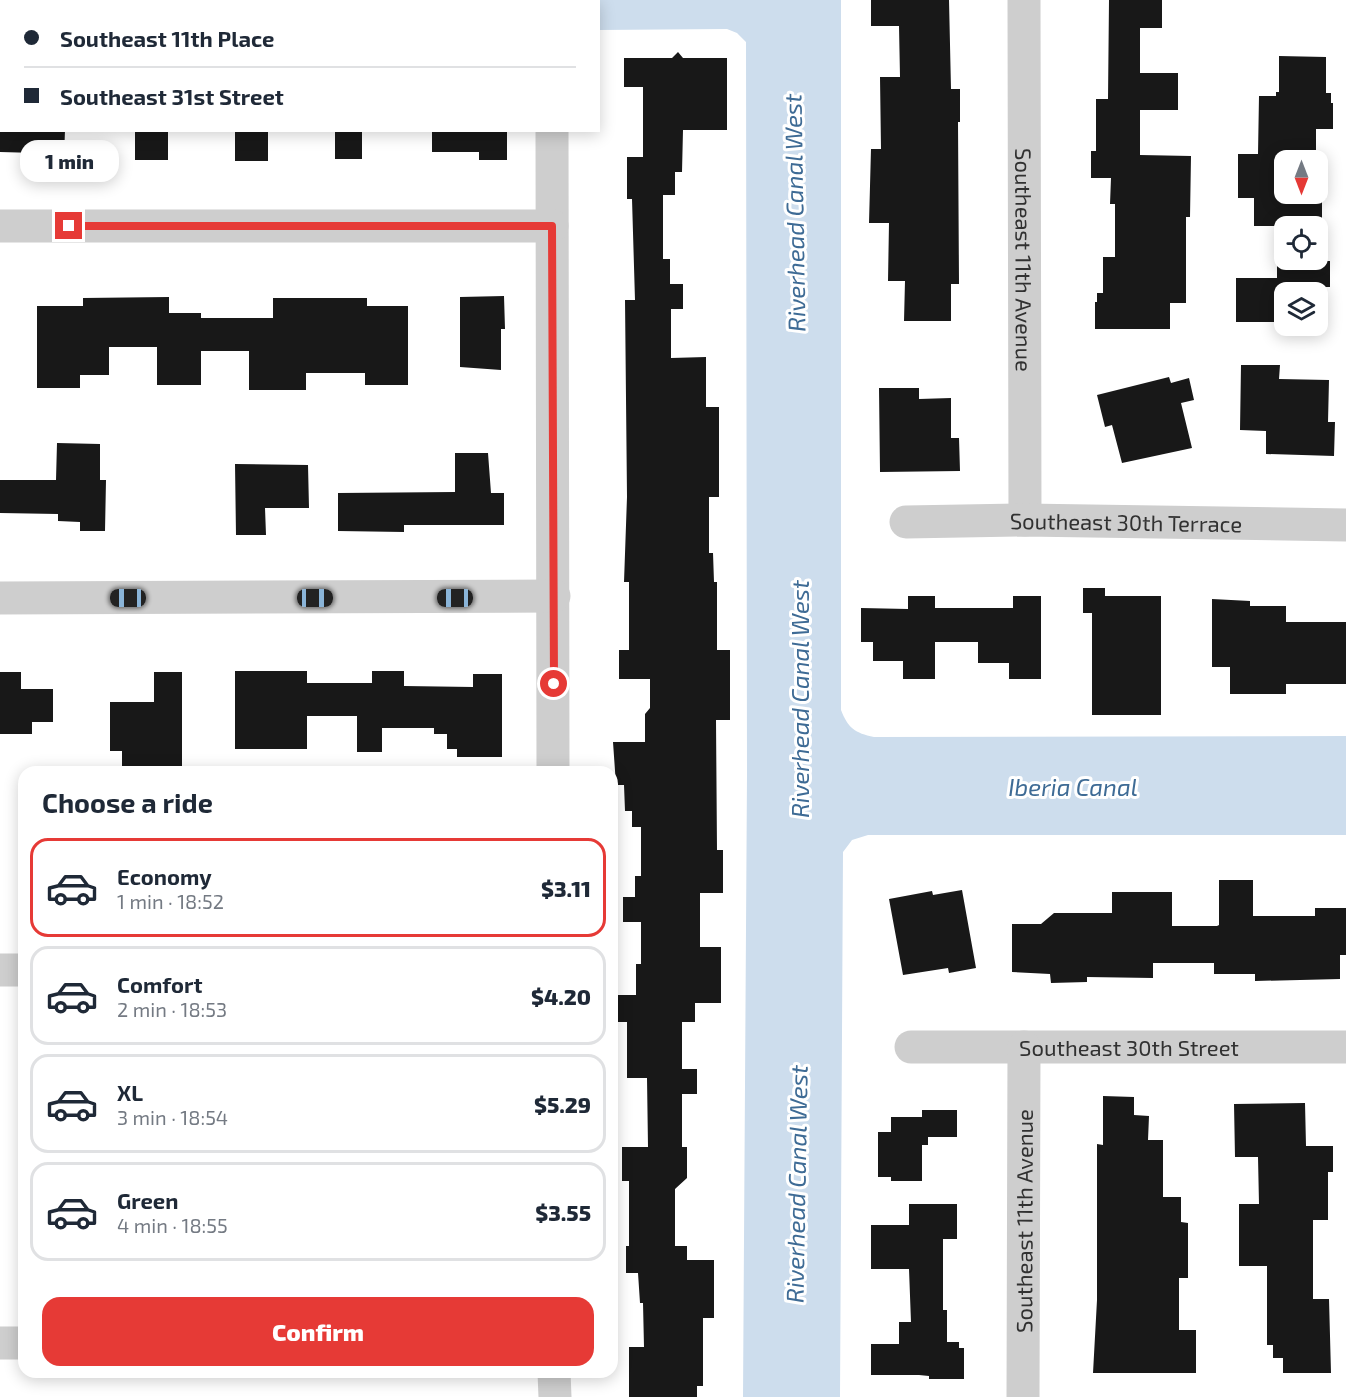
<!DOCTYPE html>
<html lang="en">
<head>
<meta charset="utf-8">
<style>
  body { margin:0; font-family:"Exo 2",sans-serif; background:#f6f6f7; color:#1f2937; height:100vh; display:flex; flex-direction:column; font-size:22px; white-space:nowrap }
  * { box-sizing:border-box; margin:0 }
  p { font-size:20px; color:#747a83 }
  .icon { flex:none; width:33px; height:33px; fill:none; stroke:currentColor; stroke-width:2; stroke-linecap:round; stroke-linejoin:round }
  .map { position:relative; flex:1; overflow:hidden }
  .panel { position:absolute; left:18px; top:766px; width:600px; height:612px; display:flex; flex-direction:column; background:#fff; border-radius:18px; box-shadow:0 3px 15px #0003 }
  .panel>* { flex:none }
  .top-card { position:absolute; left:0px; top:0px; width:600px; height:132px; box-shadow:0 3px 15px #0003; display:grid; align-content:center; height:132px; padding:0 24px; background:#fff }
  .needle { width:39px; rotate:180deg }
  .tools { position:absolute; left:1274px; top:150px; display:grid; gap:12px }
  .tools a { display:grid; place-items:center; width:54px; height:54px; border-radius:12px; background:#fff; box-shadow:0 3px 15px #0003; font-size:30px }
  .end { position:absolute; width:27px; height:27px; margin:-14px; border:8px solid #e63a36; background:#fff; box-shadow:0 0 0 3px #fff }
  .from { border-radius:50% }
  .bubble { position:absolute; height:42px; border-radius:18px; background:#fff; box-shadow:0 3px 15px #0003; font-size:20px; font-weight:800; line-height:42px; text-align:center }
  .car { position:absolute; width:18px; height:36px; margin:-18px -9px; border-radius:8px; box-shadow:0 0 4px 2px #0007; background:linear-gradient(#222 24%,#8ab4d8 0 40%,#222 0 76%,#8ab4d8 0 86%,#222 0) }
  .top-card b { display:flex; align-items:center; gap:21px; height:57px; font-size:22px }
  .top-card b+b { border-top:2px solid #e0e1e3 }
  .top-card i { width:15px; height:15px; background:#1f2937 }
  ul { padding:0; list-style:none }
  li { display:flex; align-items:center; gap:18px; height:99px; margin:0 12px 9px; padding:0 12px; border:3px solid #e0e1e3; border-radius:18px }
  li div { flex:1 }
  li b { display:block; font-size:22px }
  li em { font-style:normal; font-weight:800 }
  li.active { border-color:#e63a36 }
  li>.icon { width:54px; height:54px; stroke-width:1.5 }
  h2 { padding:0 24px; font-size:27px; line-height:72px }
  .action { display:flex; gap:12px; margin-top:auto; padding:12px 24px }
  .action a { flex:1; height:69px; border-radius:18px; background:#e63a36; color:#fff; font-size:24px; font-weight:800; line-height:69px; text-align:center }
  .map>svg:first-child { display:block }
  .water { fill:#cddded }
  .building { fill:#181818; fill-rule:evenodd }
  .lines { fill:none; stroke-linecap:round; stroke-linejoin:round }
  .minor { stroke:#cecece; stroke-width:33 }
  .route { stroke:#e63a36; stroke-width:8 }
  .labels { text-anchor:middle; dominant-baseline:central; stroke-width:6; stroke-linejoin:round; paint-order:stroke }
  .street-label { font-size:22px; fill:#313131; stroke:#fff }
  .water-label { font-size:24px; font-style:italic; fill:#3e6b95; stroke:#fff }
</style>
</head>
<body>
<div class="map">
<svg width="1346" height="1397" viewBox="0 0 1346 1397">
  <rect width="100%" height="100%" fill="#fff"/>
  <path class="water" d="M 0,0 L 841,0 L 841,710 C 848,728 855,733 874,737 L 1346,736 L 1346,835 L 868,835 L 852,840 L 843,852 L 840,1397 L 743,1397 L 747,774 L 746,42 L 737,33 L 727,29 L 599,30 L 598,2 L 2,2 L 1,26 Z"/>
  <path class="building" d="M 871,0 L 949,0 L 951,89 L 960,89 L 960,122 L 958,122 L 959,284 L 951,284 L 951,321 L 904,321 L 905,281 L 888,281 L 889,223 L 869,223 L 871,149 L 881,149 L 880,77 L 900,77 L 899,26 L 871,26 Z
    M 1109,0 L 1162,0 L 1162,28 L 1140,28 L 1140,73 L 1178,73 L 1178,110 L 1140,110 L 1140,155 L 1191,156 L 1190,217 L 1186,217 L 1186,303 L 1170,303 L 1170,329 L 1095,329 L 1095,302 L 1097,302 L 1097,293 L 1103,293 L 1103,257 L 1115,257 L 1115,204 L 1110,204 L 1111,178 L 1091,178 L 1091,151 L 1096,151 L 1096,99 L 1108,99 Z
    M 678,52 L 683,58 L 727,58 L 727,130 L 683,130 L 682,172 L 675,172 L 675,195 L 663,195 L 663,259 L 670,259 L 670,284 L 683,284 L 683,309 L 671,309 L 671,358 L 706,357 L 706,407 L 719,407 L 719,497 L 709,497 L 709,553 L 713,553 L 714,582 L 717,582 L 717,650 L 730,650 L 730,720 L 716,720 L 717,850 L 723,850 L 723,893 L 700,893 L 700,947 L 721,947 L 721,1003 L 695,1003 L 695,1022 L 682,1022 L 682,1069 L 697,1069 L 697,1094 L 682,1094 L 682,1147 L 687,1147 L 687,1178 L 675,1189 L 675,1246 L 687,1246 L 687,1260 L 714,1260 L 714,1318 L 703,1318 L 703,1386 L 697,1386 L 697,1397 L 629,1397 L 629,1347 L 644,1347 L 643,1303 L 640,1303 L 638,1273 L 626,1273 L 626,1246 L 629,1246 L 629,1181 L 622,1181 L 622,1147 L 648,1147 L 647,1078 L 627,1078 L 627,1022 L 615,1022 L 615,995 L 636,995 L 636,964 L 641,964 L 641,922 L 623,922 L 623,897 L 635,897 L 635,876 L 641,876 L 641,827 L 632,827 L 632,811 L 625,811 L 624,785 L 616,785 L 613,742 L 645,742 L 645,714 L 650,708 L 650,679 L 619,679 L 619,650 L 629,650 L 629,582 L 624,582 L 627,497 L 625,300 L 635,300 L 632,199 L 627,199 L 627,157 L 643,157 L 643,87 L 624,87 L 624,58 L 672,58 Z
    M 1279,56 L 1326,57 L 1326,93 L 1331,93 L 1331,103 L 1333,103 L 1333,129 L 1316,129 L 1316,160 L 1284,160 L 1284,194 L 1317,194 L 1317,172 L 1326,172 L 1326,199 L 1322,199 L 1322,261 L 1330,261 L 1330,287 L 1314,287 L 1314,292 L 1284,292 L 1284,322 L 1236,322 L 1236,278 L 1277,278 L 1277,226 L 1254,226 L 1254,198 L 1238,198 L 1238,154 L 1258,154 L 1259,96 L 1276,96 L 1276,92 L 1279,92 ZM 1284,226 L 1317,226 L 1317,260 L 1284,260 Z
    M 0,130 L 65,130 L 64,158 L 37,158 L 37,153 L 0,152 Z
    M 135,130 L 168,130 L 168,160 L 135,160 Z
    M 235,130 L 268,130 L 268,161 L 235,161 Z
    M 335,130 L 362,130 L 362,159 L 335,159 Z
    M 432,130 L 507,130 L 507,160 L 479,160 L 479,152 L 432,152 Z
    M 504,296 L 505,329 L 501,329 L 501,370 L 460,367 L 460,297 Z
    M 169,297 L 169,313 L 201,313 L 201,318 L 273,318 L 273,298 L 367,298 L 367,306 L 408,306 L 408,385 L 365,385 L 365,373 L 306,373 L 306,390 L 249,390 L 249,351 L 201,351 L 201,385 L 157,385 L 157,347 L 109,347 L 109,375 L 80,375 L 80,388 L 37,388 L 37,306 L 83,306 L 83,298 Z
    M 1241,365 L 1280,365 L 1279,379 L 1329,380 L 1328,422 L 1335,422 L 1334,456 L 1266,454 L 1266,431 L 1240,430 Z
    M 1169,377 L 1171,383 L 1189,378 L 1194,400 L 1181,403 L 1192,448 L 1122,463 L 1112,425 L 1105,427 L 1097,395 Z
    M 879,388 L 919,388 L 919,399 L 951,398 L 951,438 L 959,438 L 960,471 L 880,472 Z
    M 57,443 L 100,444 L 100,480 L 106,480 L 105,531 L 80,531 L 80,522 L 58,521 L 58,514 L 0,513 L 0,480 L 56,480 Z
    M 455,453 L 488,453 L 491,493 L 504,493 L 504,525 L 404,525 L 404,532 L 338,531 L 338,493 L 455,492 Z
    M 235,464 L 308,465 L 309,508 L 265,508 L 266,535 L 236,535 Z
    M 1083,588 L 1105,588 L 1105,596 L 1161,596 L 1161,715 L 1092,715 L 1092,613 L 1083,613 Z
    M 908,596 L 935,596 L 935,608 L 1013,608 L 1013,596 L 1041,596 L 1041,679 L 1009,679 L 1009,663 L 978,663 L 978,642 L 935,642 L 935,679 L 903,679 L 903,661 L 873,661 L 873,642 L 861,642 L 861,608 L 908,609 Z
    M 1212,599 L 1250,601 L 1250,606 L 1286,606 L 1286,622 L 1346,622 L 1346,684 L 1286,684 L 1286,694 L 1230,694 L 1230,667 L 1212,667 Z
    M 235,671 L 307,671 L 307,683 L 372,683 L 372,671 L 404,671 L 404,686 L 473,687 L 473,674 L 502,674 L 502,757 L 457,757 L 457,749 L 447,749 L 447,734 L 434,734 L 434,728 L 382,728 L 382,752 L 357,752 L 357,716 L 307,716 L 307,749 L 235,749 Z
    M 0,672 L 21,672 L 21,689 L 53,689 L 53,722 L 32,722 L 32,734 L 0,734 Z
    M 154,672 L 182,672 L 182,772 L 122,772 L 122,751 L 110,751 L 110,702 L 154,702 Z
    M 1219,880 L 1253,880 L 1253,916 L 1315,916 L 1315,908 L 1346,908 L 1346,955 L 1340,955 L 1340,979 L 1255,981 L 1255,974 L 1214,974 L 1214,963 L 1153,963 L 1153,978 L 1087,977 L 1087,982 L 1051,983 L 1050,974 L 1012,972 L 1012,924 L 1041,924 L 1054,913 L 1112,913 L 1112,892 L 1172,892 L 1172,926 L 1217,926 L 1219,925 Z
    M 962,890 L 976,968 L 949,973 L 948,968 L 903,975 L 889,899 L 932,891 L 933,895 Z
    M 1103,1096 L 1134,1097 L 1134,1115 L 1149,1116 L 1148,1140 L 1163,1140 L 1163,1197 L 1181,1197 L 1181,1222 L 1188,1223 L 1188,1278 L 1179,1278 L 1179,1330 L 1196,1330 L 1196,1373 L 1093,1373 L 1097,1300 L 1097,1144 L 1103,1145 Z
    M 1305,1103 L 1306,1146 L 1333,1146 L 1333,1172 L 1328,1172 L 1328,1220 L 1313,1220 L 1313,1299 L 1329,1299 L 1331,1373 L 1283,1373 L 1283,1358 L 1273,1358 L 1273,1345 L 1267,1345 L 1267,1266 L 1239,1266 L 1239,1204 L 1259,1204 L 1258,1157 L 1235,1157 L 1234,1104 Z
    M 922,1110 L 957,1110 L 957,1137 L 928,1137 L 928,1145 L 922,1145 L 922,1181 L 891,1181 L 891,1177 L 878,1177 L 878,1132 L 891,1132 L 891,1117 L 922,1117 Z
    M 909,1204 L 957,1204 L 957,1239 L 943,1239 L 943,1310 L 947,1310 L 947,1342 L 959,1342 L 959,1348 L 964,1348 L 964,1379 L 929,1379 L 929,1376 L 919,1375 L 871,1375 L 871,1344 L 899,1344 L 899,1322 L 911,1322 L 909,1269 L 871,1269 L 871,1225 L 909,1225 Z"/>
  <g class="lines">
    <g class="minor">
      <path id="s1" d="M 1024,0 L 1025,520"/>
      <path d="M 552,130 L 553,772"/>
      <path d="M 0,226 L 552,226"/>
      <path id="s2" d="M 906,522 L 1025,520 L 1346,525"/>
      <path d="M 0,598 L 554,596"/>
      <path d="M 0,970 L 24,970"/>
      <path id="s3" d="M 911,1047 L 1346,1047"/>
      <path d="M 0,1343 L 24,1343"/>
      <path d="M 554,1372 L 555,1397"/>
      <path id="s4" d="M 1023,1397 L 1024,1047"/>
    </g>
  </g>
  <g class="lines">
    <path class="route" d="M 69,226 L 552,226 L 554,684"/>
  </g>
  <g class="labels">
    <g class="street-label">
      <text stroke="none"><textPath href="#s1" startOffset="260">Southeast 11th Avenue</textPath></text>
      <text stroke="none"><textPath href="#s2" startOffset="220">Southeast 30th Terrace</textPath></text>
      <text stroke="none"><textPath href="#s3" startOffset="218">Southeast 30th Street</textPath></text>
      <text stroke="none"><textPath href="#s4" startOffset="176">Southeast 11th Avenue</textPath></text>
    </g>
    <g class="water-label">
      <text transform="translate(794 213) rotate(-91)">Riverhead Canal West</text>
      <text transform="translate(799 699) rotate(-90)">Riverhead Canal West</text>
      <text x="1073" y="786">Iberia Canal</text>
      <text transform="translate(796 1184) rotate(-89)">Riverhead Canal West</text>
    </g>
  </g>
</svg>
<div class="tools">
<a><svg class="needle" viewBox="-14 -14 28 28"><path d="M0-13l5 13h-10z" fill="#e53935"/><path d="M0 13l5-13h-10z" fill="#747a83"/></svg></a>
<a><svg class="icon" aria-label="locate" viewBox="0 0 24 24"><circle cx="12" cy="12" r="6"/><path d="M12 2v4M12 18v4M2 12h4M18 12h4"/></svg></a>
<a><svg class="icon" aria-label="layers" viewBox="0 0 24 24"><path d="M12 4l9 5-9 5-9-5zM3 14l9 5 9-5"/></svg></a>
</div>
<i class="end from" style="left:554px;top:684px"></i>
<i class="end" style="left:69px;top:226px"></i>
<div class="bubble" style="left:20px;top:140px;width:99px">1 min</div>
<i class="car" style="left:128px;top:598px;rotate:270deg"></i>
<i class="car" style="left:315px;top:598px;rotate:90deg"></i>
<i class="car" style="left:455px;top:598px;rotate:270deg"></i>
<div class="top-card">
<b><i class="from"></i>Southeast 11th Place</b>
<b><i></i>Southeast 31st Street</b>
</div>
<section class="panel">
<h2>Choose a ride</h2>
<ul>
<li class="active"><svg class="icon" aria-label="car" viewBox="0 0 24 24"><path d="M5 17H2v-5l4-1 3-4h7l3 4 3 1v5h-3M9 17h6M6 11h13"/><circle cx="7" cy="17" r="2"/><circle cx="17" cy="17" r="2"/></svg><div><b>Economy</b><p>1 min · 18:52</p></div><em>$3.11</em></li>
<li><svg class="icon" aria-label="car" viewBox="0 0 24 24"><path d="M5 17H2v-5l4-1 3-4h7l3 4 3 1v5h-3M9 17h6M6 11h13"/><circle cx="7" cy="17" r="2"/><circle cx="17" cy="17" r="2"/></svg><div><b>Comfort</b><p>2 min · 18:53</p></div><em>$4.20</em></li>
<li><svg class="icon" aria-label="car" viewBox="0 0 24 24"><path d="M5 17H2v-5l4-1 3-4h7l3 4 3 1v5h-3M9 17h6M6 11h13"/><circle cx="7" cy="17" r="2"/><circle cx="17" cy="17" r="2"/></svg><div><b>XL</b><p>3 min · 18:54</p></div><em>$5.29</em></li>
<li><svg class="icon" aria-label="car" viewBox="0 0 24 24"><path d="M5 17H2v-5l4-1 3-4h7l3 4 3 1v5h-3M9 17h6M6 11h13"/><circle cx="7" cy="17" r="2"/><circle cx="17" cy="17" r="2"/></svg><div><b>Green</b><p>4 min · 18:55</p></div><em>$3.55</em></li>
</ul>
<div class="action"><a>Confirm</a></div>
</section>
</div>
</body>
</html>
